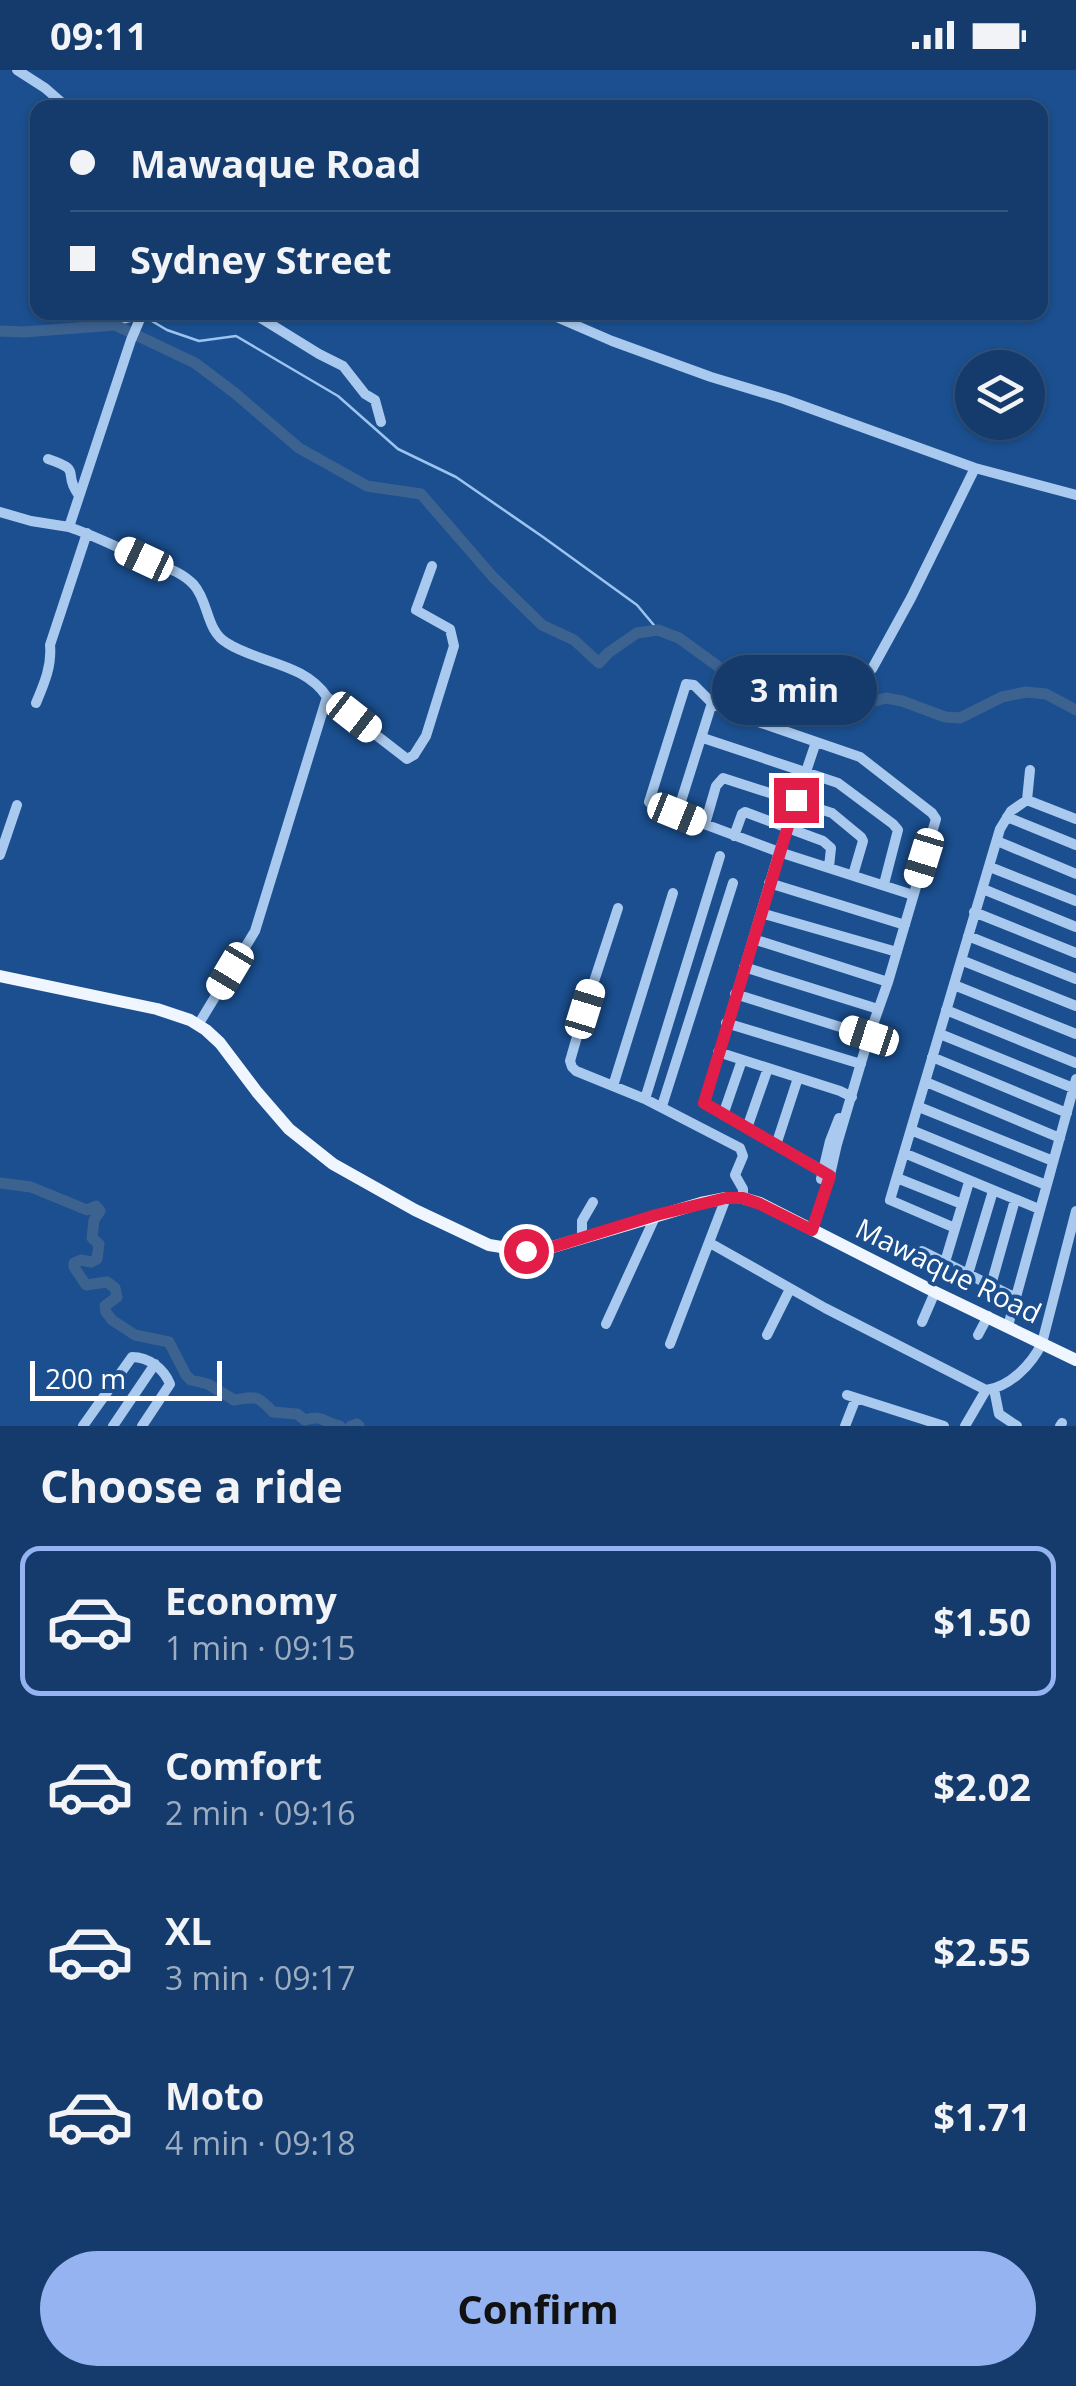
<!DOCTYPE html>
<html lang="en">
<head>
<meta charset="utf-8">
<style>
  body { margin:0; font-family:"Open Sans",sans-serif; background:#1d4271; color:#f1f3f6; height:100vh; display:flex; flex-direction:column; font-size:38px; white-space:nowrap }
  * { box-sizing:border-box; margin:0 }
  p { font-size:32px; color:#9dadc1 }
  .icon { flex:none; width:55px; height:55px; fill:none; stroke:currentColor; stroke-width:2; stroke-linecap:round; stroke-linejoin:round }
  .map { position:relative; height:1356px; overflow:hidden }
  .sheet { display:flex; flex-direction:column; background:#143b6b; flex:1 }
  .sheet>* { flex:none }
  .guide { position:absolute; left:30px; top:30px; width:1018px; height:220px; border-radius:20px; box-shadow:0 2px 8px #0004,0 0 0 2px #33557e; display:grid; align-content:center; height:220px; padding:0 40px; background:#143b6b }
  .fabs { position:absolute; left:955px; top:280px; display:grid; gap:20px }
  .fabs a { display:grid; place-items:center; width:90px; height:90px; border-radius:50%; background:#143b6b; box-shadow:0 2px 8px #0004,0 0 0 2px #33557e; font-size:50px }
  .scale { position:absolute; left:30px; bottom:25px; width:192px; box-sizing:border-box; padding-left:10px; border:5px solid #fff; border-top:0; font-size:28px; line-height:35px; white-space:nowrap; color:#fff; -webkit-text-stroke:8px #1b4f8f; paint-order:stroke }
  .end { position:absolute; width:45px; height:45px; margin:-22px; border:12px solid #e11d48; background:#fff; box-shadow:0 0 0 5px #fff }
  .from { border-radius:50% }
  .bubble { position:absolute; height:70px; border-radius:35px; background:#143b6b; box-shadow:0 2px 8px #0004,0 0 0 2px #33557e; font-size:32px; font-weight:700; line-height:70px; text-align:center }
  .car { position:absolute; width:30px; height:60px; margin:-30px -15px; border-radius:12px; box-shadow:0 0 8px 2px #0007; background:linear-gradient(#fff 24%,#345 0 40%,#fff 0 76%,#345 0 86%,#fff 0) }
  .guide b { display:flex; align-items:center; gap:35px; height:95px; font-size:38px }
  .guide b+b { border-top:2px solid #33557e }
  .guide i { width:25px; height:25px; background:#f1f3f6 }
  ul { padding:0; list-style:none }
  li { display:flex; align-items:center; gap:30px; height:150px; margin:0 20px 15px; padding:0 20px; border:5px solid transparent; border-radius:20px }
  li div { flex:1 }
  li b { display:block; font-size:38px }
  li em { font-style:normal; font-weight:700 }
  li.selected { border-color:#95b2f1 }
  li>.icon { width:90px; height:90px; stroke-width:1.5 }
  h2 { padding:0 40px; font-size:45px; line-height:120px }
  .button { display:flex; gap:20px; margin-top:auto; padding:20px 40px }
  .button a { flex:1; height:115px; border-radius:60px; background:#95b2f1; color:#111; font-size:40px; font-weight:700; line-height:115px; text-align:center }
  .status { display:flex; justify-content:space-between; align-items:center; height:70px; padding:0 50px; background:#143b6b; direction:ltr }
  .status svg { height:28px; fill:currentColor }
  .map>svg:first-child { display:block }
  .lines { fill:none; stroke-linecap:round; stroke-linejoin:round }
  .stream { stroke:#9cc4f0; stroke-width:2.5 }
  .river { stroke:#3c6290; stroke-width:11 }
  .minor { stroke:#a9c9ee; stroke-width:10 }
  .major { stroke:#f0f6ff; stroke-width:12 }
  .route { stroke:#e11d48; stroke-width:12 }
  .labels { text-anchor:middle; dominant-baseline:central; stroke-width:8; stroke-linejoin:round; paint-order:stroke }
  .street-label { font-size:28px; fill:#fff; stroke:#1b4f8f }
</style>
</head>
<body>
<div class="status"><b>09:11</b><svg viewBox="0 0 49 12"><path d="M0 12V9h3v3zM5 12V6h3v6zM10 12V3h3v9zM15 12V0h3v12zM26 1h20v11H26zM47 4h2v5h-2z"/></svg></div>
<div class="map">
<svg width="1076" height="1356" viewBox="0 0 1076 1356">
  <rect width="100%" height="100%" fill="#1b4f8f"/>
  <g class="lines">
    <path class="stream" d="M 145,247 L 167,260 L 199,271 L 236,266 L 338,326 L 398,379 L 456,407 L 543,467 L 637,535 L 658,560
      M 115,255 L 137,249"/>
    <path class="river" d="M 0,261 L 24,262 L 115,255 L 195,293 L 236,324 L 299,378 L 367,416 L 421,424 L 493,507 L 542,555 L 574,570 L 599,593 L 608,583 L 637,563 L 658,560 L 679,568 L 719,597 L 779,628 L 837,641 L 886,628 L 902,631 L 945,647 L 960,648 L 1002,627 L 1026,622 L 1046,624 L 1076,640
      M 0,1113 L 31,1117 L 87,1140 L 96,1136 L 100,1141 L 94,1150 L 92,1168 L 99,1174 L 97,1189 L 91,1192 L 81,1190 L 74,1193 L 74,1197 L 86,1215 L 107,1212 L 115,1218 L 117,1227 L 105,1236 L 106,1242 L 112,1250 L 135,1265 L 169,1272 L 186,1305 L 191,1310 L 208,1314 L 234,1330 C 256,1327 256,1324 273,1342 L 297,1344 L 305,1350 C 324,1344 325,1354 340,1356
      M 351,1356 L 357,1354 L 359,1356"/>
    <path class="minor" d="M 17,0 L 45,18 L 68,38
      M 143,242 L 131,270 L 69,457 C 93,465 116,477 140,487 C 159,496 179,499 194,515 C 209,532 206,561 227,573 C 258,593 305,593 327,627 L 407,689 L 414,685 L 426,666 L 454,576 L 450,559 L 416,540 L 432,496
      M 251,242 L 319,284 L 343,296 L 365,324 L 375,330 L 381,352
      M 545,242 L 612,271 L 711,307 L 784,329 L 975,398 L 1076,425
      M 48,389 C 84,401 62,402 78,424
      M 0,442 L 31,451 L 69,457
      M 872,599 L 911,528 L 975,398
      M 36,633 C 44,614 52,596 50,575 L 87,463
      M 703,668 L 838,713 L 893,754 L 898,760 L 884,814
      M 816,672 L 779,782 L 704,1033 L 830,1105
      M 1027,730 L 1030,700
      M 677,744 L 712,633
      M 1007,747 L 1076,775
      M 705,754 L 716,716 L 723,708 L 832,743 L 861,767 L 863,771 L 853,805
      M 734,766 L 742,744 L 745,742 L 823,771 L 831,778 L 829,797
      M 997,771 L 1076,804
      M 0,785 L 17,735
      M 720,786 L 645,1029 L 740,1078 L 743,1086 L 735,1105 L 743,1119 L 743,1128
      M 990,797 L 1076,831
      M 769,813 L 905,855
      M 983,819 L 1076,857
      M 618,838 L 585,939 L 570,991 L 572,997 L 576,1001 L 645,1029
      M 974,842 L 1076,883
      M 761,843 L 897,882
      M 968,866 L 1076,909
      M 753,869 L 888,912
      M 961,890 L 1076,936
      M 744,897 L 878,939
      M 954,915 L 1076,964
      M 735,924 L 869,966
      M 946,940 L 1076,993
      M 726,953 L 861,994
      M 198,955 L 255,861 L 327,627
      M 940,964 L 1073,1018
      M 718,982 L 840,1021 L 852,1027
      M 932,987 L 1067,1043
      M 926,1012 L 1060,1068
      M 613,1016 L 673,823
      M 662,1036 L 733,813
      M 919,1037 L 1053,1091
      M 723,1045 L 742,990
      M 747,1058 L 768,998
      M 911,1060 L 1046,1115
      M 776,1075 L 798,1008
      M 904,1083 L 1039,1139
      M 897,1108 L 962,1134
      M 821,1109 L 830,1071 L 839,1048
      M 955,1158 L 890,1130 L 1000,759 L 1011,741 L 1027,730 L 1076,749
      M 812,1159 L 830,1105 L 837,1074 L 869,966 L 888,912 L 936,749 L 932,743 L 860,687 L 729,642 L 712,633 L 694,615 L 686,614 L 649,732 L 651,734 L 779,782 L 913,825
      M 582,1168 L 582,1151 L 593,1132
      M 710,1173 L 825,1238 L 986,1320
      M 922,1181 L 1014,1227
      M 945,1192 L 969,1112
      M 968,1204 L 993,1121
      M 991,1215 L 1015,1130
      M 922,1252 L 935,1222
      M 606,1254 L 656,1145
      M 1008,1256 L 1076,1009
      M 767,1265 L 790,1219
      M 978,1265 L 988,1246
      M 670,1274 L 726,1128
      M 994,1319 L 999,1344 L 1017,1356
      M 847,1325 L 944,1356
      M 83,1356 L 132,1287 C 149,1287 164,1299 170,1314 L 142,1356
      M 113,1356 L 155,1294
      M 845,1356 L 856,1328
      M 965,1356 L 986,1320 C 1010,1317 1032,1294 1042,1273 L 1076,1141
      M 1060,1356 L 1062,1353"/>
    <path class="major" d="M 0,906 L 157,939 L 190,950 L 206,960 L 220,973 L 257,1022 L 289,1059 L 333,1094 L 415,1140 L 489,1175 L 526,1181 L 546,1179 L 701,1133 L 726,1128 L 743,1128 L 760,1133 L 935,1222 L 1076,1290"/>
  </g>
  <g class="lines">
    <path class="route" d="M 526,1181 L 546,1179 L 656,1145 L 726,1128 L 743,1128 L 760,1134 L 812,1160 L 830,1106 L 704,1033 L 796,730"/>
  </g>
  <g class="labels">
    <g class="street-label">
      <text transform="translate(949 1200) rotate(26)">Mawaque Road</text>
    </g>
  </g>
</svg>
<div class="fabs">
<a><svg class="icon" aria-label="layers" viewBox="0 0 24 24"><path d="M12 4l9 5-9 5-9-5zM3 14l9 5 9-5"/></svg></a>
</div>
<div class="scale">200 m</div>
<i class="end from" style="left:526px;top:1181px"></i>
<i class="end" style="left:796px;top:730px"></i>
<div class="bubble" style="left:712px;top:585px;width:165px">3 min</div>
<i class="car" style="left:144px;top:489px;rotate:295deg"></i>
<i class="car" style="left:354px;top:647px;rotate:128deg"></i>
<i class="car" style="left:677px;top:744px;rotate:112deg"></i>
<i class="car" style="left:924px;top:788px;rotate:197deg"></i>
<i class="car" style="left:230px;top:901px;rotate:211deg"></i>
<i class="car" style="left:585px;top:939px;rotate:17deg"></i>
<i class="car" style="left:869px;top:966px;rotate:288deg"></i>
<div class="guide">
<b><i class="from"></i>Mawaque Road</b>
<b><i></i>Sydney Street</b>
</div>
</div>
<section class="sheet">
<h2>Choose a ride</h2>
<ul>
<li class="selected"><svg class="icon" aria-label="car" viewBox="0 0 24 24"><path d="M5 17H2v-5l4-1 3-4h7l3 4 3 1v5h-3M9 17h6M6 11h13"/><circle cx="7" cy="17" r="2"/><circle cx="17" cy="17" r="2"/></svg><div><b>Economy</b><p>1 min · 09:15</p></div><em>$1.50</em></li>
<li><svg class="icon" aria-label="car" viewBox="0 0 24 24"><path d="M5 17H2v-5l4-1 3-4h7l3 4 3 1v5h-3M9 17h6M6 11h13"/><circle cx="7" cy="17" r="2"/><circle cx="17" cy="17" r="2"/></svg><div><b>Comfort</b><p>2 min · 09:16</p></div><em>$2.02</em></li>
<li><svg class="icon" aria-label="car" viewBox="0 0 24 24"><path d="M5 17H2v-5l4-1 3-4h7l3 4 3 1v5h-3M9 17h6M6 11h13"/><circle cx="7" cy="17" r="2"/><circle cx="17" cy="17" r="2"/></svg><div><b>XL</b><p>3 min · 09:17</p></div><em>$2.55</em></li>
<li><svg class="icon" aria-label="car" viewBox="0 0 24 24"><path d="M5 17H2v-5l4-1 3-4h7l3 4 3 1v5h-3M9 17h6M6 11h13"/><circle cx="7" cy="17" r="2"/><circle cx="17" cy="17" r="2"/></svg><div><b>Moto</b><p>4 min · 09:18</p></div><em>$1.71</em></li>
</ul>
<div class="button"><a>Confirm</a></div>
</section>
</body>
</html>
